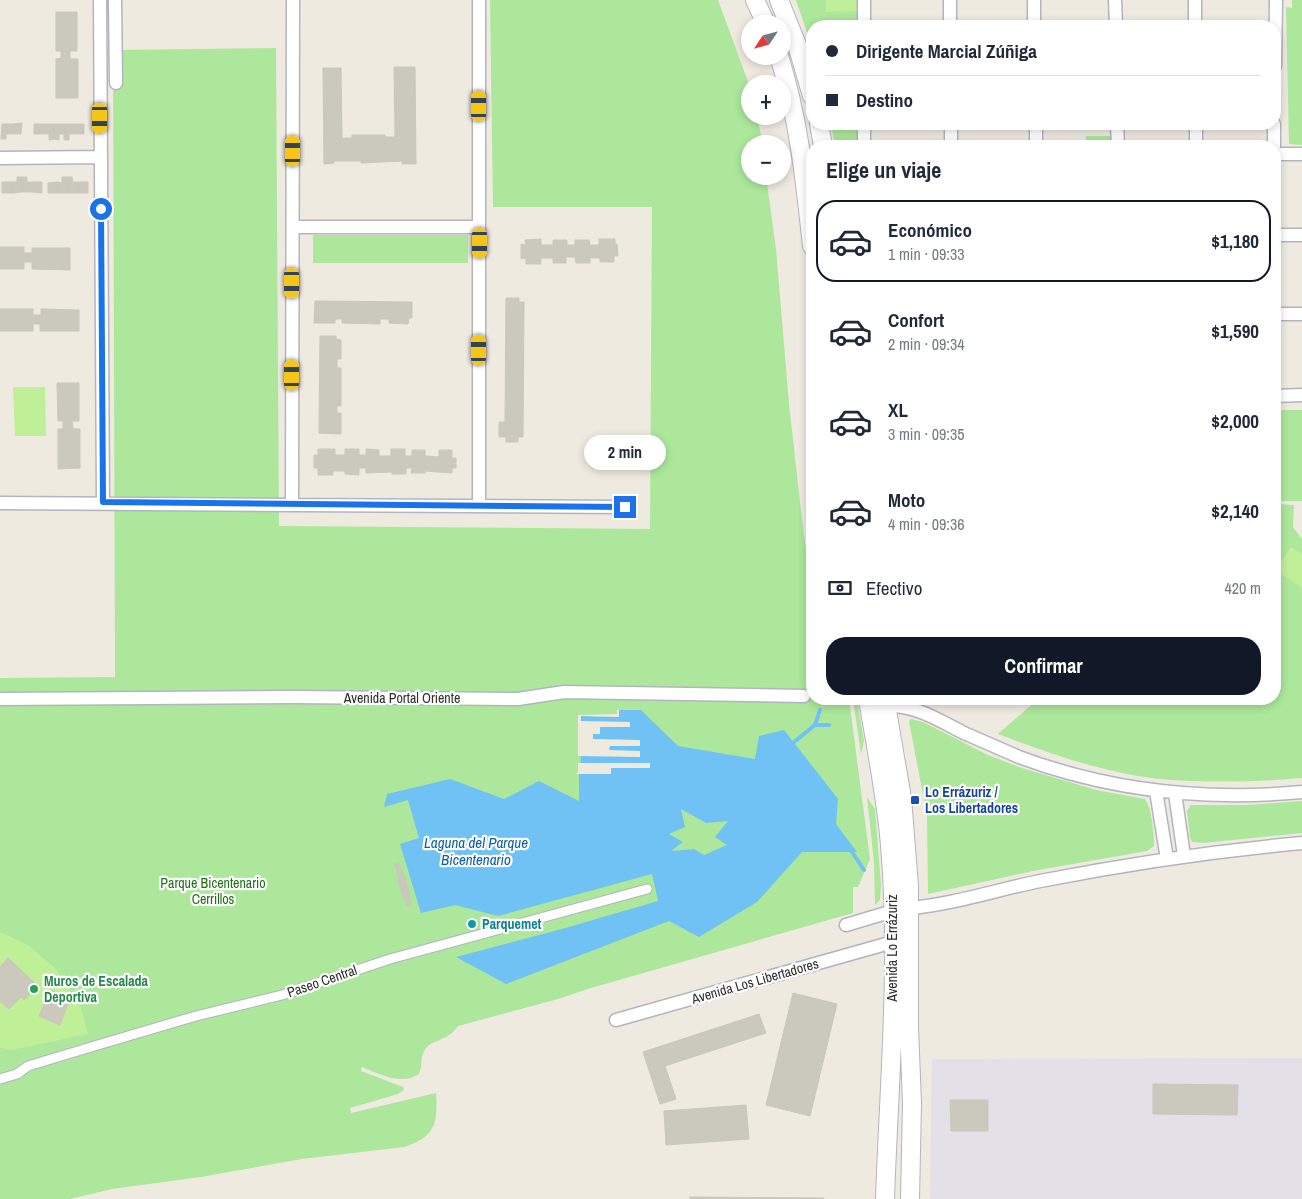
<!DOCTYPE html>
<html lang="es">
<head>
<meta charset="utf-8">
<style>
  body { margin:0; font-family:"Archivo Narrow",sans-serif; background:#f6f6f7; color:#1f2937; height:100vh; display:flex; flex-direction:column; font-size:19px; white-space:nowrap }
  * { box-sizing:border-box; margin:0 }
  p { font-size:16px; color:#747a83 }
  .icon { flex:none; width:28px; height:28px; fill:none; stroke:currentColor; stroke-width:2; stroke-linecap:round; stroke-linejoin:round }
  .map { position:relative; flex:1; overflow:hidden }
  .drawer { position:absolute; left:806px; top:140px; width:475px; height:565px; display:flex; flex-direction:column; background:#fff; border-radius:20px; box-shadow:0 2px 8px #0003 }
  .drawer>* { flex:none }
  .guide { position:absolute; left:806px; top:20px; width:475px; height:110px; border-radius:20px; box-shadow:0 2px 8px #0003; display:grid; align-content:center; height:110px; padding:0 20px; background:#fff }
  .needle { width:32px; rotate:234deg }
  .fabs { position:absolute; left:741px; top:15px; display:grid; gap:10px }
  .fabs a { display:grid; place-items:center; width:50px; height:50px; border-radius:50%; background:#fff; box-shadow:0 2px 8px #0003; font-size:25px }
  .end { position:absolute; width:22px; height:22px; margin:-11px; border:6px solid #1a73e8; background:#fff; box-shadow:0 0 0 2px #fff }
  .from { border-radius:50% }
  .bubble { position:absolute; height:35px; border-radius:18px; background:#fff; box-shadow:0 2px 8px #0003; font-size:16px; font-weight:700; line-height:35px; text-align:center }
  .car { position:absolute; width:15px; height:30px; margin:-15px -8px; border-radius:6px; box-shadow:0 0 4px 1px #0007; background:linear-gradient(#f5c518 24%,#345 0 40%,#f5c518 0 76%,#345 0 86%,#f5c518 0) }
  .guide b { display:flex; align-items:center; gap:18px; height:48px; font-size:19px }
  .guide b+b { border-top:1px solid #e0e1e3 }
  .guide i { width:12px; height:12px; background:#1f2937 }
  ul { padding:0; list-style:none }
  li { display:flex; align-items:center; gap:15px; height:82px; margin:0 10px 8px; padding:0 10px; border:2px solid transparent; border-radius:20px }
  li div { flex:1 }
  li b { display:block; font-size:19px }
  li em { font-style:normal; font-weight:700 }
  li.on { border-color:#111827 }
  li>.icon { width:45px; height:45px; stroke-width:1.5 }
  h2 { padding:0 20px; font-size:22px; line-height:60px }
  .pay { display:flex; align-items:center; gap:12px; height:55px; padding:0 20px; font-size:19px }
  .pay p { margin-inline-start:auto }
  .primary-button { display:flex; gap:10px; margin-top:auto; padding:10px 20px }
  .primary-button a { flex:1; height:58px; border-radius:20px; background:#111827; color:#fff; font-size:20px; font-weight:700; line-height:58px; text-align:center }
  .map>svg:first-child { display:block }
  .industrial { fill:#e3e0e8 }
  .green { fill:#ace79b }
  .pitch { fill:#bfef96 }
  .water { fill:#70c2f4; fill-rule:evenodd }
  .pier { fill:#efeae0 }
  .lines { fill:none; stroke-linecap:round; stroke-linejoin:round }
  .stream { stroke:#70c2f4; stroke-width:4 }
  .building { fill:#cbc8be; stroke:#cbc7b9 }
  .pedestrian-casing { stroke:#b4b4c1; stroke-width:11 }
  .minor-casing { stroke:#b4b4c1; stroke-width:15 }
  .secondary-casing { stroke:#b4b4c1; stroke-width:20 }
  .pedestrian { stroke:#fff; stroke-width:9 }
  .minor { stroke:#fff; stroke-width:12 }
  .secondary { stroke:#fff; stroke-width:18 }
  .route { stroke:#1a73e8; stroke-width:6 }
  .transit-dot { fill:#1a4fb4; stroke:#fff; stroke-width:2 }
  .culture-dot { fill:#0f9aa8; stroke:#fff; stroke-width:2 }
  .leisure-dot { fill:#2e9e5b; stroke:#fff; stroke-width:2 }
  .labels { text-anchor:middle; dominant-baseline:central; stroke-width:4.5; stroke-linejoin:round; paint-order:stroke }
  .street-label { font-size:14px; fill:#2e2e2e; stroke:#fff }
  .transit-label { font-size:14px; font-weight:bold; fill:#164399; stroke:#fff; text-anchor:start }
  .park-label { font-size:14px; fill:#207018; stroke:#fff }
  .culture-label { font-size:14px; font-weight:bold; fill:#0d838f; stroke:#fff; text-anchor:start }
  .leisure-label { font-size:14px; font-weight:bold; fill:#27864d; stroke:#fff; text-anchor:start }
  .water-label { font-size:15px; font-style:italic; fill:#085fa7; stroke:#fff }
</style>
</head>
<body>
<div class="map">
<svg width="1302" height="1199" viewBox="0 0 1302 1199">
  <rect width="100%" height="100%" fill="#efeae0"/>
  <path class="industrial" d="M 1302,1058 L 1302,1199 L 930,1199 L 932,1059 Z"/>
  <path class="green" d="M 490,0 L 718,0 L 750,87 L 750,116 L 757,116 L 763,144 L 750,144 L 750,176 L 766,176 L 776,249 L 789,404 L 803,528 L 812,592 L 812,699 L 849,699 L 870,859 L 858,887 L 853,887 L 853,913 L 591,988 L 558,999 L 458,1026 C 455,1029 453,1033 449,1035 C 440,1042 427,1041 423,1054 C 420,1060 423,1065 419,1074 C 402,1086 379,1074 362,1067 L 361,1071 L 403,1087 L 404,1090 L 398,1094 L 350,1108 L 351,1113 L 436,1093 C 438,1124 435,1137 404,1147 L 302,1159 L 201,1177 L 112,1189 L 70,1199 L 0,1199 L 0,678 L 115,677 L 113,50 L 276,48 L 279,526 L 650,529 L 652,207 L 493,207 Z
    M 796,0 L 859,0 L 859,26 L 812,26 L 812,47 Z
    M 1292,0 L 1302,0 L 1302,145 L 1289,144 L 1286,7 L 1292,8 Z
    M 831,124 L 860,124 L 860,146 L 835,146 Z
    M 1086,136 L 1113,136 L 1113,146 L 1086,146 Z
    M 1132,140 L 1187,141 L 1187,146 L 1132,146 Z
    M 1213,140 L 1268,141 L 1268,146 L 1213,146 Z
    M 313,235 L 468,235 L 468,263 L 313,263 Z
    M 1275,410 L 1302,410 L 1302,501 L 1275,501 Z
    M 1275,504 L 1294,505 L 1293,527 L 1302,539 L 1302,778 C 1255,782 1208,783 1160,779 C 1105,773 1050,754 998,734 L 1038,699 L 1275,699 Z
    M 853,699 L 857,699 L 864,741 L 861,754 Z
    M 911,719 L 923,722 L 988,755 L 1022,768 L 1096,790 L 1145,799 C 1152,808 1154,835 1154,846 L 1147,851 L 1033,871 L 928,894 L 927,816 L 909,721 Z
    M 867,797 L 875,809 L 881,885 L 880,900 L 875,905 L 874,862 Z
    M 1302,801 L 1302,833 L 1203,843 L 1192,842 L 1190,838 L 1187,811 L 1191,805 L 1246,805 Z"/>
  <path class="pitch" d="M 826,0 L 857,0 L 857,11 L 826,12 Z
    M 13,387 L 45,387 L 46,436 L 15,436 Z
    M 1291,547 L 1302,554 L 1302,588 L 1275,570 Z
    M 0,932 L 28,945 L 56,969 L 81,1008 L 88,1034 L 13,1050 L 0,1048 Z"/>
  <path class="water" d="M 619,710 L 641,710 L 678,746 L 755,759 L 759,736 L 784,730 L 838,799 L 836,824 L 857,852 L 802,852 L 757,902 L 699,937 L 669,921 L 506,984 L 456,957 L 562,929 L 658,901 L 652,874 L 498,916 L 455,905 L 421,913 L 400,844 L 419,838 L 408,800 L 384,807 L 387,794 L 450,779 L 504,799 L 539,781 L 579,801 L 579,774 L 581,774 L 580,716 L 619,717 ZM 681,809 L 706,823 L 728,821 L 715,837 L 727,845 L 704,855 L 694,849 L 671,851 L 683,842 L 669,834 L 685,827 Z"/>
  <path class="pier" d="M 617,710 L 619,710 L 619,717 L 581,716 L 581,721 L 630,722 L 630,727 L 600,727 L 600,734 L 593,734 L 593,739 L 640,740 L 640,746 L 610,746 L 609,750 L 640,751 L 640,757 L 578,756 L 578,715 L 617,714 Z
    M 578,763 L 650,763 L 650,768 L 611,768 L 611,774 L 576,774 L 578,772 Z"/>
  <g class="lines">
    <path class="stream" d="M 815,725 L 829,725
      M 794,742 L 815,725 L 820,710
      M 852,852 L 864,870"/>
  </g>
  <path class="building" d="M 56,12 L 77,12 L 77,51 L 70,51 L 70,59 L 78,59 L 78,98 L 56,98 L 56,59 L 61,58 L 61,51 L 56,51 Z
    M 394,67 L 415,67 L 416,164 L 402,164 L 402,161 L 361,163 L 361,161 L 334,161 L 334,163 L 324,164 L 323,68 L 341,68 L 342,138 L 352,138 L 352,135 L 385,135 L 385,137 L 395,137 Z
    M 22,123 L 21,134 L 12,134 L 12,124 Z
    M 2,124 L 12,124 L 12,134 L 6,134 L 6,139 L 1,139 Z
    M 34,124 L 44,124 L 44,134 L 34,134 Z
    M 44,124 L 54,124 L 54,139 L 49,140 L 49,134 L 44,134 Z
    M 54,124 L 64,124 L 64,134 L 59,134 L 59,140 L 54,139 Z
    M 64,124 L 74,124 L 74,134 L 69,134 L 69,140 L 64,140 Z
    M 74,124 L 84,124 L 84,134 L 74,134 Z
    M 17,177 L 22,177 L 22,192 L 12,193 L 12,182 L 17,182 Z
    M 22,177 L 27,177 L 27,182 L 32,182 L 32,192 L 22,192 Z
    M 62,177 L 67,177 L 68,193 L 57,193 L 57,182 L 62,183 Z
    M 67,177 L 72,177 L 73,182 L 78,182 L 78,193 L 68,193 Z
    M 2,182 L 12,182 L 12,193 L 2,193 Z
    M 32,182 L 42,182 L 42,193 L 32,192 Z
    M 57,182 L 57,193 L 48,193 L 48,183 Z
    M 78,182 L 88,182 L 88,193 L 78,193 Z
    M 541,239 L 541,245 L 553,245 L 553,240 L 567,240 L 567,245 L 575,245 L 575,240 L 589,240 L 590,245 L 599,245 L 599,239 L 615,239 L 615,244 L 617,244 L 618,256 L 614,256 L 614,262 L 600,262 L 600,258 L 590,258 L 590,263 L 576,263 L 575,257 L 566,257 L 566,263 L 553,263 L 553,258 L 541,258 L 541,264 L 526,264 L 526,258 L 521,259 L 521,244 L 526,245 L 525,240 Z
    M 0,247 L 24,247 L 24,253 L 32,253 L 32,248 L 70,248 L 70,270 L 32,269 L 32,262 L 24,262 L 24,269 L 0,269 Z
    M 506,298 L 519,298 L 519,302 L 524,302 L 523,437 L 518,437 L 518,442 L 506,442 L 506,437 L 499,437 L 499,422 L 505,422 Z
    M 315,301 L 412,302 L 412,318 L 409,318 L 408,324 L 389,323 L 389,319 L 380,319 L 380,324 L 342,323 L 342,319 L 335,319 L 335,323 L 314,323 Z
    M 0,309 L 33,309 L 33,315 L 41,315 L 41,309 L 79,310 L 79,331 L 40,331 L 40,324 L 33,324 L 33,331 L 0,331 Z
    M 320,336 L 336,336 L 336,339 L 341,340 L 341,359 L 337,359 L 337,368 L 341,368 L 341,406 L 337,406 L 337,413 L 341,413 L 341,434 L 319,433 Z
    M 57,383 L 79,383 L 79,421 L 72,421 L 73,429 L 80,429 L 80,468 L 58,469 L 58,429 L 63,429 L 63,421 L 58,421 Z
    M 318,449 L 335,449 L 335,455 L 345,455 L 345,449 L 359,449 L 359,455 L 366,455 L 366,449 L 379,450 L 379,456 L 391,456 L 391,449 L 405,449 L 405,456 L 412,456 L 412,450 L 425,450 L 425,456 L 439,457 L 439,450 L 452,450 L 452,458 L 456,458 L 456,468 L 452,468 L 452,473 L 425,471 L 425,473 L 411,473 L 412,468 L 406,468 L 406,474 L 392,474 L 392,472 L 366,473 L 366,468 L 359,468 L 359,475 L 345,474 L 345,471 L 333,471 L 333,475 L 318,475 L 318,468 L 314,468 L 314,455 L 318,455 Z
    M 399,863 L 404,878 L 399,879 L 395,864 Z
    M 405,877 L 410,896 L 403,898 L 398,879 Z
    M 409,896 L 411,905 L 407,906 L 405,897 Z
    M 8,958 L 38,986 L 24,1000 L 21,997 L 9,1009 L 0,1001 L 0,967 Z
    M 50,990 L 70,998 L 60,1025 L 39,1016 Z
    M 793,993 L 837,1004 L 810,1116 L 766,1105 Z
    M 759,1014 L 766,1033 L 665,1066 L 676,1099 L 660,1104 L 643,1052 Z
    M 1153,1084 L 1238,1085 L 1237,1115 L 1153,1114 Z
    M 950,1100 L 988,1100 L 988,1131 L 951,1131 Z
    M 746,1105 L 749,1139 L 666,1145 L 664,1111 Z
    M 690,1197 L 824,1198 L 824,1199 L 690,1199 Z"/>
  <g class="lines">
    <g class="pedestrian-casing">
      <path id="pedestrian" d="M 0,1079 L 17,1074 L 28,1066 L 91,1047 L 196,1016 L 282,995 L 390,959 L 647,889"/>
    </g>
    <g class="minor-casing">
      <path id="minor" d="M 100,0 L 103,502
        M 115,0 L 116,83
        M 479,0 L 479,506
        M 950,0 L 950,26
        M 1034,0 L 1034,26
        M 1115,0 L 1116,26
        M 1195,0 L 1195,26
        M 864,26 L 864,0
        M 1275,66 L 1276,1
        M 951,124 L 951,146
        M 1036,124 L 1036,146
        M 1117,124 L 1118,146
        M 1196,124 L 1196,146
        M 864,146 L 864,124
        M 1274,146 L 1274,124
        M 1275,154 L 1302,154
        M 0,158 L 101,157
        M 293,227 L 479,227
        M 1275,235 L 1302,235
        M 1275,314 L 1302,314
        M 1275,396 L 1302,395
        M 0,503 L 625,507
        M 292,505 L 293,0
        M 0,699 L 292,697 L 518,699 L 564,692 L 804,696
        M 886,706 C 917,705 938,720 964,733 C 982,741 1001,749 1019,757 C 1110,791 1206,801 1302,792
        M 1156,791 L 1167,859
        M 1175,793 L 1184,856
        M 910,908 C 954,904 996,890 1040,881 C 1127,864 1214,851 1302,843
        M 846,925 L 893,911
        M 616,1020 L 893,942"/>
    </g>
    <g class="secondary-casing">
      <path id="secondary" d="M 755,0 L 766,24
        M 779,0 L 797,45 L 812,96
        M 779,56 C 799,119 805,181 812,246
        M 819,124 L 823,146
        M 868,699 C 876,748 886,796 890,845 C 900,963 889,1082 885,1199
        M 885,699 L 902,798 L 909,886 L 909,1027 L 912,1103 L 910,1199"/>
    </g>
    <use href="#pedestrian" class="pedestrian"/>
    <use href="#minor" class="minor"/>
    <use href="#secondary" class="secondary"/>
  </g>
  <g class="lines">
    <path class="route" d="M 101,209 L 103,502 L 625,507"/>
  </g>
  <rect class="transit-dot" x="910" y="795" width="10" height="10" rx="2.5"/>
  <circle class="culture-dot" cx="472" cy="924" r="5"/>
  <circle class="leisure-dot" cx="34" cy="989" r="5"/>
  <g class="labels">
    <g class="street-label">
      <text x="402" y="698">Avenida Portal Oriente</text>
      <text transform="translate(892 948) rotate(-90)">Avenida Lo Errázuriz</text>
      <text transform="translate(322 981) rotate(-19)">Paseo Central</text>
      <text transform="translate(755 981) rotate(-16)">Avenida Los Libertadores</text>
    </g>
    <g class="transit-label">
      <text x="925" y="792">Lo Errázuriz /<tspan x="925" dy="16">Los Libertadores</tspan></text>
    </g>
    <g class="park-label">
      <text x="213" y="883">Parque Bicentenario<tspan x="213" dy="16">Cerrillos</tspan></text>
    </g>
    <g class="culture-label">
      <text x="482" y="924">Parquemet</text>
    </g>
    <g class="leisure-label">
      <text x="44" y="981">Muros de Escalada<tspan x="44" dy="16">Deportiva</tspan></text>
    </g>
    <g class="water-label">
      <text x="476" y="842">Laguna del Parque<tspan x="476" dy="17">Bicentenario</tspan></text>
    </g>
  </g>
</svg>
<div class="fabs">
<a><svg class="needle" viewBox="-14 -14 28 28"><path d="M0-13l5 13h-10z" fill="#e53935"/><path d="M0 13l5-13h-10z" fill="#747a83"/></svg></a>
<a>+</a>
<a>−</a>
</div>
<i class="end from" style="left:101px;top:209px"></i>
<i class="end" style="left:625px;top:507px"></i>
<div class="bubble" style="left:584px;top:435px;width:82px">2 min</div>
<i class="car" style="left:479px;top:106px;rotate:0deg"></i>
<i class="car" style="left:100px;top:118px;rotate:180deg"></i>
<i class="car" style="left:293px;top:151px;rotate:0deg"></i>
<i class="car" style="left:480px;top:243px;rotate:180deg"></i>
<i class="car" style="left:292px;top:283px;rotate:180deg"></i>
<i class="car" style="left:479px;top:350px;rotate:0deg"></i>
<i class="car" style="left:292px;top:375px;rotate:0deg"></i>
<div class="guide">
<b><i class="from"></i>Dirigente Marcial Zúñiga</b>
<b><i></i>Destino</b>
</div>
<section class="drawer">
<h2>Elige un viaje</h2>
<ul>
<li class="on"><svg class="icon" aria-label="car" viewBox="0 0 24 24"><path d="M5 17H2v-5l4-1 3-4h7l3 4 3 1v5h-3M9 17h6M6 11h13"/><circle cx="7" cy="17" r="2"/><circle cx="17" cy="17" r="2"/></svg><div><b>Económico</b><p>1 min · 09:33</p></div><em>$1,180</em></li>
<li><svg class="icon" aria-label="car" viewBox="0 0 24 24"><path d="M5 17H2v-5l4-1 3-4h7l3 4 3 1v5h-3M9 17h6M6 11h13"/><circle cx="7" cy="17" r="2"/><circle cx="17" cy="17" r="2"/></svg><div><b>Confort</b><p>2 min · 09:34</p></div><em>$1,590</em></li>
<li><svg class="icon" aria-label="car" viewBox="0 0 24 24"><path d="M5 17H2v-5l4-1 3-4h7l3 4 3 1v5h-3M9 17h6M6 11h13"/><circle cx="7" cy="17" r="2"/><circle cx="17" cy="17" r="2"/></svg><div><b>XL</b><p>3 min · 09:35</p></div><em>$2,000</em></li>
<li><svg class="icon" aria-label="car" viewBox="0 0 24 24"><path d="M5 17H2v-5l4-1 3-4h7l3 4 3 1v5h-3M9 17h6M6 11h13"/><circle cx="7" cy="17" r="2"/><circle cx="17" cy="17" r="2"/></svg><div><b>Moto</b><p>4 min · 09:36</p></div><em>$2,140</em></li>
</ul>
<div class="pay"><svg class="icon" aria-label="cash" viewBox="0 0 24 24"><path d="M3 7h18v10H3z"/><circle cx="12" cy="12" r="2"/></svg>Efectivo<p>420 m</p></div>
<div class="primary-button"><a>Confirmar</a></div>
</section>
</div>
</body>
</html>
